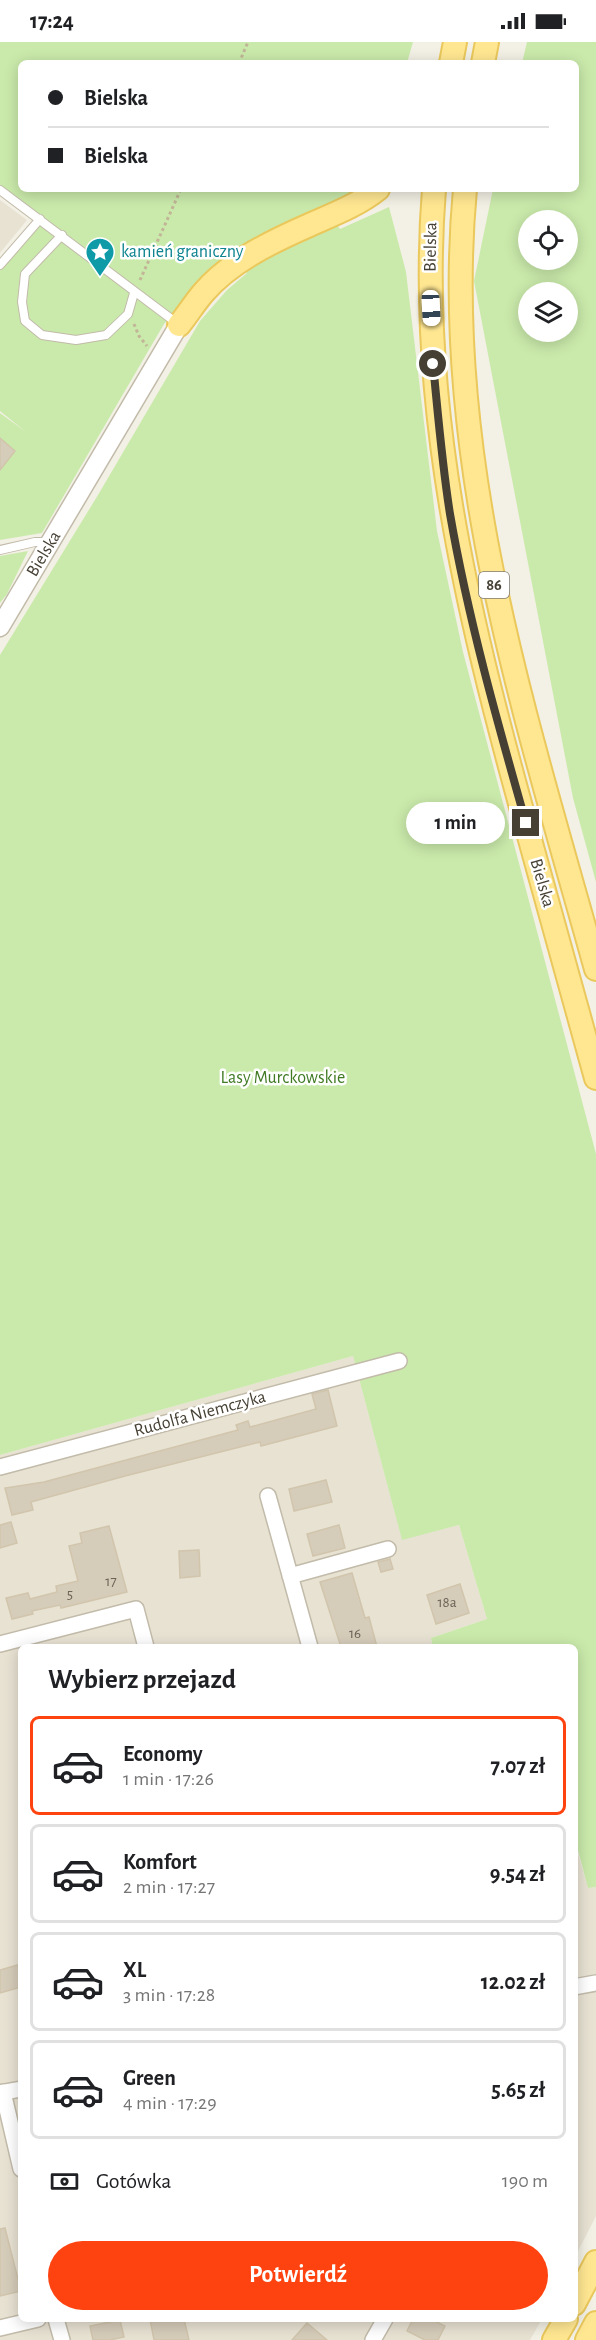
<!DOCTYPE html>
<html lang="pl">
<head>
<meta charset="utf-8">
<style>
  body { margin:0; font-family:"Alegreya Sans",sans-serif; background:#f6f6f6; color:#202124; height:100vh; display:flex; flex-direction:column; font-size:22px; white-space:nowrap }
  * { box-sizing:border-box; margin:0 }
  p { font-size:20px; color:#757577 }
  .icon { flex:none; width:33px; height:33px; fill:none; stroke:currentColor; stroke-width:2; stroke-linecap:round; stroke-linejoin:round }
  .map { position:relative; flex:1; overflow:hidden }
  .drawer { position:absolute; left:18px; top:1602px; width:560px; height:678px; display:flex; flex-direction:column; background:#fff; border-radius:9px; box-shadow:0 3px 15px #0003 }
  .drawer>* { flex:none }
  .banner { position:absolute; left:18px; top:18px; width:561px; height:132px; border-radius:9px; box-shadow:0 3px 15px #0003; display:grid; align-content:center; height:132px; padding:0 30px; background:#fff }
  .tools { position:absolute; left:518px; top:168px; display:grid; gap:12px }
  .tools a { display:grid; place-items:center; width:60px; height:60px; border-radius:50%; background:#fff; box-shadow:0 3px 15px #0003; font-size:30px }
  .end { position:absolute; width:27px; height:27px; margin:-14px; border:8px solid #464034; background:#fff; box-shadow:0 0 0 3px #fff }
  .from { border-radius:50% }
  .bubble { position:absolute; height:42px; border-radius:21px; background:#fff; box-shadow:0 3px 15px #0003; font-size:20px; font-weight:700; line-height:42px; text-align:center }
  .car { position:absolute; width:18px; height:36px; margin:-18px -9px; border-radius:8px; box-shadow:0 0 4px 2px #0007; background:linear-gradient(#fff 24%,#345 0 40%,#fff 0 76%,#345 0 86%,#fff 0) }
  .banner b { display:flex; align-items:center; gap:21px; height:57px; font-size:22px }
  .banner b+b { border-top:2px solid #e0e0e0 }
  .banner i { width:15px; height:15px; background:#202124 }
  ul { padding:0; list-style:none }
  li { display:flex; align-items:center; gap:18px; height:99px; margin:0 12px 9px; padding:0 18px; border:3px solid #e0e0e0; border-radius:9px }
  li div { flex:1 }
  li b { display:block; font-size:22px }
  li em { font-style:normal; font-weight:700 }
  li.current { border-color:#ff4310 }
  li>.icon { width:54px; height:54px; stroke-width:1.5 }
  h2 { padding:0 30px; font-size:27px; line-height:72px }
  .pay { display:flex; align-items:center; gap:15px; height:66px; padding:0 30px; font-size:22px }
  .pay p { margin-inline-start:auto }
  .primary-button { display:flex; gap:12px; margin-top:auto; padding:12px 30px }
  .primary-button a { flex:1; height:69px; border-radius:36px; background:#ff4310; color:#fff; font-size:24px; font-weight:700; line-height:69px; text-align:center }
  .status { display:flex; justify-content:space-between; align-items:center; height:42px; padding:0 30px; background:#fff; direction:ltr }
  .status svg { height:16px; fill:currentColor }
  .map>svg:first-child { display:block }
  .residential { fill:#e8e2d3 }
  .green { fill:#caeaab; fill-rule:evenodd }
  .building { fill:#d6ccba; stroke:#d1c5ac; stroke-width:1.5 }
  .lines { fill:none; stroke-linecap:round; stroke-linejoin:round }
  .service-casing { stroke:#c2bbaa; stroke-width:10 }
  .minor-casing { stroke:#c2bbaa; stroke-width:18 }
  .tertiary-casing { stroke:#c2bbaa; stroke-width:21 }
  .primary-casing { stroke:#eac85c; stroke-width:26 }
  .path { stroke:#c2b597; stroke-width:3; stroke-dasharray:3 3; stroke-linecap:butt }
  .service { stroke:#fff; stroke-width:8 }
  .minor { stroke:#fff; stroke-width:15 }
  .tertiary { stroke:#fff; stroke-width:18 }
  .primary { stroke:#ffe792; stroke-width:22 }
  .route { stroke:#464034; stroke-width:8 }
  .labels { text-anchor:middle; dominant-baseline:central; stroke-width:5; stroke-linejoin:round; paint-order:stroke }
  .number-label { font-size:15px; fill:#6a6356 }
  .shield { fill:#fff; stroke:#7e7971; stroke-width:1.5 }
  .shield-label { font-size:16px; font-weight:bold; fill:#464034 }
  .street-label { font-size:18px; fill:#464034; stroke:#fff }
  .culture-label { font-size:18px; fill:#0d838f; stroke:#fff; text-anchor:start }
  .park-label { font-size:18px; fill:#407b24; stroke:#fff }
</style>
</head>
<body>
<div class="status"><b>17:24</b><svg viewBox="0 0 49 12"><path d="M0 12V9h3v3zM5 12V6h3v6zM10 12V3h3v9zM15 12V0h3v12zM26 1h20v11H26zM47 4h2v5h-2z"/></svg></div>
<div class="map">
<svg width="596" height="2298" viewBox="0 0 596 2298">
  <rect width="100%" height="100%" fill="#f3f0e5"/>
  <path class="residential" d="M 0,158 L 27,178 L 0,211 Z
    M 353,1314 L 402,1497 L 459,1483 L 487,1577 L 431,1596 L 433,1605 L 21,1605 L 21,2277 L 542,2277 L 530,2298 L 0,2298 L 0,1413 Z
    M 574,1797 L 588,1846 L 596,1845 L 596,2174 L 575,2215 Z"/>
  <path class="green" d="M 0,0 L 413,0 L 407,21 L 21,21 L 21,147 L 358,147 L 326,166 L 340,187 L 389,165 L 406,230 L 437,489 L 463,610 L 596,1112 L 596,1845 L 588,1846 L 575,1797 L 574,1605 L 433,1605 L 431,1596 L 487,1577 L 459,1483 L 402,1498 L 353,1314 L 0,1413 L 0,613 L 98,453 L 200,279 L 227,248 L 247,231 L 232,214 L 198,241 L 164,282 L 42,491 L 0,498 L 0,371 L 26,390 L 0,369 L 0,223 L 40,177 L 0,145 Z
    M 527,0 L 596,0 L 596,840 L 573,756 L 474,239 L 493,147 L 576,147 L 576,21 L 522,21 ZM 567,178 L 567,218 L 528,218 L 528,178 ZM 528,250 L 567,250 L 567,290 L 528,290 Z
    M 28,509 L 7,552 L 0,561 L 0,514 Z"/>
  <path class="building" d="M 0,396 L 15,409 L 0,428 Z
    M 328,1348 L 337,1384 L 261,1404 L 260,1400 L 125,1434 L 31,1460 L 33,1468 L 12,1473 L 5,1446 L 44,1440 L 238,1388 L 236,1383 L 248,1379 L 250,1385 L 316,1367 L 312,1352 Z
    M 326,1438 L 332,1460 L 294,1469 L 289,1447 Z
    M 11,1480 L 17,1501 L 0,1506 L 0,1483 Z
    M 339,1483 L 345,1506 L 313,1514 L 307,1492 Z
    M 109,1484 L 127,1550 L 61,1566 L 60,1563 L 32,1569 L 33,1572 L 12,1577 L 6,1556 L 28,1551 L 30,1557 L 57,1550 L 56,1544 L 78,1539 L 69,1504 L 82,1501 L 80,1491 Z
    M 199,1508 L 200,1534 L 180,1536 L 179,1509 Z
    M 390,1517 L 393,1527 L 381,1530 L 378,1520 Z
    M 352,1531 L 365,1576 L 369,1575 L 377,1605 L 341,1605 L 320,1540 Z
    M 460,1542 L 469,1571 L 436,1582 L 427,1553 Z
    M 21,1922 L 21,1945 L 0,1951 L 0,1928 Z
    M 5,2186 L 21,2249 L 0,2254 L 0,2187 Z
    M 150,2277 L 184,2277 L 189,2298 L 154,2298 Z
    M 413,2277 L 431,2277 L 445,2284 L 438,2298 L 425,2298 L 407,2289 Z
    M 120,2278 L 124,2295 L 110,2298 L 93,2298 L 90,2284 Z
    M 307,2281 L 327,2298 L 292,2298 Z"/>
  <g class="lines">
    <g class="service-casing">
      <path id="service" d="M 0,148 L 178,282
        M 62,193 L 25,232 L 22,260 L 25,279 L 42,293 L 76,298 L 106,293 L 128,272 L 134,251
        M 0,223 L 40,177
        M 0,508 L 35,500 L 50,500"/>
    </g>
    <g class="minor-casing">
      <path id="minor" d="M 0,1425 L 399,1319
        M 268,1454 L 310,1605
        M 290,1534 L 388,1507
        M 0,1602 L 136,1567 L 146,1605
        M 574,1945 L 596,1941
        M 3,2050 L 21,2127
        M 0,2051 L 21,2047
        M 56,2277 L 62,2298
        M 0,2286 L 38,2277
        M 373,2298 L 385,2277"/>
    </g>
    <g class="tertiary-casing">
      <path id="tertiary" d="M 0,585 L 179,283"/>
    </g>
    <g class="primary-casing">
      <path id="primary" d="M 451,21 L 455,0
        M 483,21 L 487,0
        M 434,147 C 417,362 467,570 524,776 C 548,862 572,949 596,1036
        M 465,147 C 440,415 525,672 596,927
        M 179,283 C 188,272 195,260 204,250 C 230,220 269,201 305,185 C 329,174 357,164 378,147
        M 574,2262 L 596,2220
        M 554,2298 L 566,2277
        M 587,2298 L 596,2281"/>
    </g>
    <path class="path" d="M 239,21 L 248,0
      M 140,238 L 181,147
      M 134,282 L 139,294 L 147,304"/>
    <use href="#service" class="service"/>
    <use href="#minor" class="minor"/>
    <use href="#tertiary" class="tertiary"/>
    <use href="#primary" class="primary"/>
  </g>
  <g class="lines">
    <path class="route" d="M 433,322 C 438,372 442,422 450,472 C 468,576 497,679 526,781"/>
  </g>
  <defs>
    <g id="sight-pin" transform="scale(1.5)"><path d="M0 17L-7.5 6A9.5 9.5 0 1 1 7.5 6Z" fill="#0f9aa8" stroke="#fff"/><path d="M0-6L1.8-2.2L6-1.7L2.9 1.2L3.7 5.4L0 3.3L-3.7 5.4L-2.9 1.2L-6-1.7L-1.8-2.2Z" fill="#fff"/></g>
  </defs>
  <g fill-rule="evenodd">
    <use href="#sight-pin" x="100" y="210"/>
  </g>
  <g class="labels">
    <g class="number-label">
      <text x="111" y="1539">17</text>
      <text x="70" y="1552">5</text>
      <text x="447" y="1560">18a</text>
      <text x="355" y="1591">16</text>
    </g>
    <rect class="shield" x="479" y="530" width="30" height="26" rx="4.5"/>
    <g class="shield-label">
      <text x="494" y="543">86</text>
    </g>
    <g class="street-label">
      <text transform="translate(431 205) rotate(-89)">Bielska</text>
      <text transform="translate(44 512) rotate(-59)">Bielska</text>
      <text transform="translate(542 841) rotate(74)">Bielska</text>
      <text transform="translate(200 1372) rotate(-15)">Rudolfa Niemczyka</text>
    </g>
    <g class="culture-label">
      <text x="121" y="210">kamień graniczny</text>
    </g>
    <g class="park-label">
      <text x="283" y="1036">Lasy Murckowskie</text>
    </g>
  </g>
</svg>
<div class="tools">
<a><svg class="icon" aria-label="locate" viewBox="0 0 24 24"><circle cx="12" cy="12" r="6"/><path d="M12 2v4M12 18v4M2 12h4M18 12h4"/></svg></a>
<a><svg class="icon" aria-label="layers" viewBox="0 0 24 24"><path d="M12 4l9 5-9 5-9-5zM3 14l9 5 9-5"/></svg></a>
</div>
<i class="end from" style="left:433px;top:322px"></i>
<i class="end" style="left:526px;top:781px"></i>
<div class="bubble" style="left:406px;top:760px;width:99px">1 min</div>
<i class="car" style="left:431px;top:266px;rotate:177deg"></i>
<div class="banner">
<b><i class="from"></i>Bielska</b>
<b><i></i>Bielska</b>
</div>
<section class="drawer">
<h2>Wybierz przejazd</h2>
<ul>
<li class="current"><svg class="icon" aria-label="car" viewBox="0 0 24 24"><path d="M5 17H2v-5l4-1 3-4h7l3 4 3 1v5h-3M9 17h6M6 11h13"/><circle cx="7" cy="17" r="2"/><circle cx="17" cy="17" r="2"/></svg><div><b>Economy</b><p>1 min · 17:26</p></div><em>7.07 zł</em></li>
<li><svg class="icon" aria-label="car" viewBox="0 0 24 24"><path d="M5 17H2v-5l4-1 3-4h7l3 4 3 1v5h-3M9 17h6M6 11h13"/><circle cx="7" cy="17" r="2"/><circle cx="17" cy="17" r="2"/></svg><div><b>Komfort</b><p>2 min · 17:27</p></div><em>9.54 zł</em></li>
<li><svg class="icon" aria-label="car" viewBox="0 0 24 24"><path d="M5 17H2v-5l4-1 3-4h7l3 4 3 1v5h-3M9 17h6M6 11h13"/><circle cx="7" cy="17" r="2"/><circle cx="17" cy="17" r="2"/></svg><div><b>XL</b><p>3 min · 17:28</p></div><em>12.02 zł</em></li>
<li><svg class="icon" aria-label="car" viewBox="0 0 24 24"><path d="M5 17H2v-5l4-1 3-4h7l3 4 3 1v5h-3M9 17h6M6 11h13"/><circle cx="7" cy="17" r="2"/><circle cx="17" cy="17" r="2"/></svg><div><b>Green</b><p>4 min · 17:29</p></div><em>5.65 zł</em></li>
</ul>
<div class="pay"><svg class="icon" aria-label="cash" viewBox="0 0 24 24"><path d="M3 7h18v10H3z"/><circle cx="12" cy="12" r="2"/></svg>Gotówka<p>190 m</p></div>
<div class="primary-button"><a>Potwierdź</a></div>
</section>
</div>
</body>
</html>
